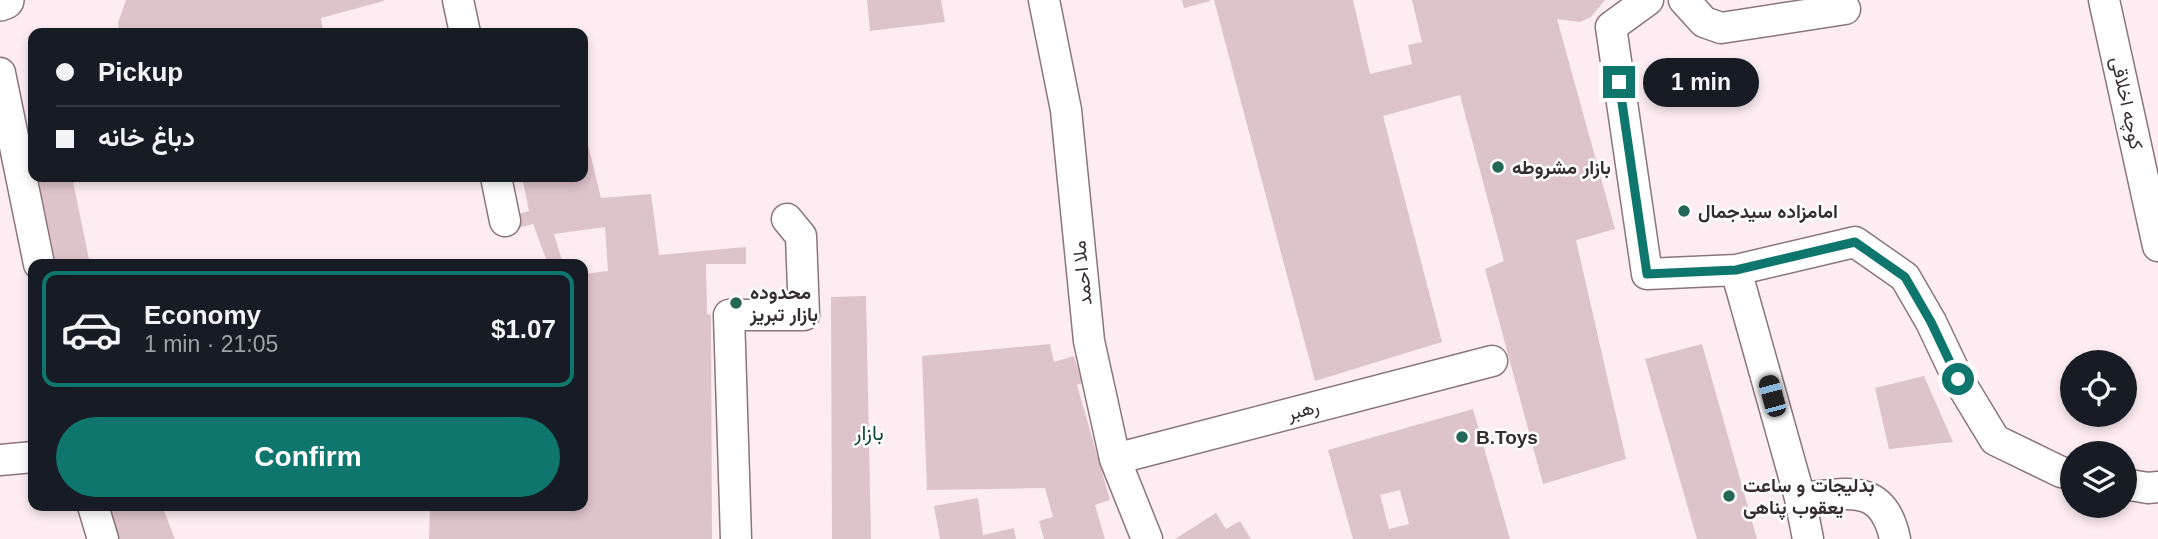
<!DOCTYPE html>
<html lang="en">
<head>
<meta charset="utf-8">
<style>
  body { margin:0; font-family:Arial,Vazirmatn,sans-serif; background:#242831; color:#f1f3f6; height:100vh; display:flex; flex-direction:column; font-size:26px; white-space:nowrap }
  * { box-sizing:border-box; margin:0 }
  p { font-size:23px; color:#9ea1a6 }
  .icon { flex:none; width:38px; height:38px; fill:none; stroke:currentColor; stroke-width:2; stroke-linecap:round; stroke-linejoin:round }
  .map { position:relative; flex:1; overflow:hidden }
  .drawer { position:absolute; left:28px; top:259px; width:560px; height:252px; display:flex; flex-direction:column; background:#171b24; border-radius:14px; box-shadow:0 4px 10px #0003 }
  .drawer>* { flex:none }
  .hud { position:absolute; left:28px; top:28px; width:560px; height:154px; border-radius:14px; box-shadow:0 4px 10px #0003; display:grid; align-content:center; height:154px; padding:0 28px; background:#171b24 }
  .fabs { position:absolute; left:2060px; top:350px; display:grid; gap:14px }
  .fabs a { display:grid; place-items:center; width:77px; height:77px; border-radius:50%; background:#171b24; box-shadow:0 4px 10px #0003; font-size:35px }
  .end { position:absolute; width:32px; height:32px; margin:-16px; border:9px solid #0f766e; background:#fff; box-shadow:0 0 0 4px #fff }
  .from { border-radius:50% }
  .bubble { position:absolute; height:49px; border-radius:24px; background:#171b24; box-shadow:0 4px 10px #0003; font-size:23px; font-weight:700; line-height:49px; text-align:center }
  .car { position:absolute; width:21px; height:42px; margin:-21px -10px; border-radius:9px; box-shadow:0 0 5px 2px #0007; background:linear-gradient(#222 24%,#8ab4d8 0 40%,#222 0 76%,#8ab4d8 0 86%,#222 0) }
  .hud b { display:flex; align-items:center; gap:24px; height:66px; font-size:26px }
  .hud b+b { border-top:2px solid #363941 }
  .hud i { width:18px; height:18px; background:#f1f3f6 }
  ul { padding:12px 0 0; list-style:none }
  li { display:flex; align-items:center; gap:21px; height:116px; margin:0 14px 10px; padding:0 14px; border:4px solid transparent; border-radius:14px }
  li div { flex:1 }
  li b { display:block; font-size:26px }
  li em { font-style:normal; font-weight:700 }
  li.on { border-color:#0f766e }
  li>.icon { width:63px; height:63px; stroke-width:1.5 }
  .action { display:flex; gap:14px; margin-top:auto; padding:14px 28px }
  .action a { flex:1; height:80px; border-radius:42px; background:#0f766e; color:#fff; font-size:28px; font-weight:700; line-height:80px; text-align:center }
  .map>svg:first-child { display:block }
  .building { fill:#ddc3ca; fill-rule:evenodd }
  .lines { fill:none; stroke-linecap:round; stroke-linejoin:round }
  .minor-casing { stroke:#8b747a; stroke-width:33 }
  .major-casing { stroke:#8b747a; stroke-width:40 }
  .minor { stroke:#fff; stroke-width:30 }
  .major { stroke:#fff; stroke-width:37 }
  .route { stroke:#0f766e; stroke-width:9 }
  .poi-dot { fill:#236757; stroke:#fff; stroke-width:2.5 }
  .labels { text-anchor:middle; dominant-baseline:central; stroke-width:5; stroke-linejoin:round; paint-order:stroke }
  .street-label { font-size:19px; fill:#362d2f; stroke:#fff }
  .poi-label { font-size:19px; font-weight:bold; fill:#362d2f; stroke:#fff; text-anchor:start }
  .neighbourhood-label { font-size:21px; fill:#0c4539; stroke:#fff }
</style>
</head>
<body>
<div class="map">
<svg width="2158" height="539" viewBox="0 0 2158 539">
  <rect width="100%" height="100%" fill="#fdedf2"/>
  <path class="building" d="M 126,0 L 384,0 L 384,1 L 321,18 L 323,33 L 119,33 L 118,23 Z
    M 867,0 L 941,0 L 945,22 L 870,31 Z
    M 1182,0 L 1210,0 L 1210,1 L 1184,8 Z
    M 1214,0 L 1353,0 L 1370,74 L 1412,64 L 1408,45 L 1422,42 L 1412,0 L 1605,0 L 1591,17 L 1580,22 L 1557,19 L 1615,229 L 1576,240 L 1626,459 L 1543,484 L 1485,269 L 1504,261 L 1460,95 L 1383,116 L 1442,342 L 1315,381 Z
    M 584,128 L 601,198 L 651,194 L 659,255 L 746,247 L 746,264 L 706,264 L 707,314 L 711,315 L 712,539 L 429,539 L 430,506 L 583,506 L 583,274 L 608,271 L 605,227 L 554,234 L 563,264 L 548,264 L 533,224 L 513,229 L 510,216 L 529,211 L 522,177 L 583,177 Z
    M 38,177 L 72,177 L 90,264 L 56,264 Z
    M 866,296 L 871,539 L 832,539 L 831,297 Z
    M 1050,344 L 1054,362 L 1074,356 L 1082,383 L 1077,385 L 1110,500 L 1095,505 L 1105,539 L 1044,539 L 1039,521 L 1053,517 L 1045,488 L 927,490 L 922,356 Z
    M 1702,344 L 1757,539 L 1697,539 L 1645,359 Z
    M 1924,376 L 1953,442 L 1889,449 L 1875,388 Z
    M 1473,409 L 1510,539 L 1353,539 L 1328,450 ZM 1400,490 L 1409,524 L 1389,529 L 1380,495 Z
    M 978,498 L 983,535 L 1014,528 L 1016,539 L 940,539 L 934,506 Z
    M 108,506 L 162,506 L 175,539 L 117,539 Z
    M 1216,513 L 1226,529 L 1240,521 L 1251,539 L 1175,539 Z"/>
  <g class="lines">
    <g class="minor-casing">
      <path id="minor" d="M 458,0 L 465,33
        M 1044,0 L 1066,110 L 1089,341 L 1115,459 L 1147,539
        M 1648,0 L 1611,27 L 1647,274 L 1736,270 L 1800,498 C 1846,494 1883,481 1895,539
        M 1684,0 L 1704,22 L 1721,28 L 1845,9
        M 2104,0 L 2158,246
        M 0,73 L 39,264
        M 496,177 L 505,221
        M 1736,270 L 1855,242 L 1905,277 L 1931,322 L 1958,379 L 1995,440 L 2061,472 L 2072,474
        M 1115,459 L 1492,361
        M 0,460 L 33,457
        M 2124,484 L 2148,488 L 2158,487
        M 1800,498 L 1808,539
        M 93,506 L 103,539
        M 736,539 L 729,315 L 804,315 L 801,236 L 787,219"/>
    </g>
    <g class="major-casing">
      <path id="major" d="M 0,2 L 5,0"/>
    </g>
    <use href="#minor" class="minor"/>
    <use href="#major" class="major"/>
  </g>
  <g class="lines">
    <path class="route" d="M 1619,82 L 1647,274 L 1736,270 L 1855,242 L 1905,277 L 1931,322 L 1958,379"/>
  </g>
  <g class="poi-dot">
    <circle cx="1498" cy="167" r="7"/>
    <circle cx="1684" cy="211" r="7"/>
    <circle cx="736" cy="303" r="7"/>
    <circle cx="1462" cy="437" r="7"/>
    <circle cx="1729" cy="496" r="7"/>
  </g>
  <g class="labels">
    <g class="street-label">
      <text transform="translate(2127 103) rotate(78)">کوچه اخلاقی</text>
      <text transform="translate(1082 273) rotate(-96)">ملا احمد</text>
      <text transform="translate(1303 410) rotate(-15)">رهبر</text>
    </g>
    <g class="poi-label">
      <text x="1512" y="167">بازار مشروطه</text>
      <text x="1698" y="211">امامزاده سیدجمال</text>
      <text x="750" y="292">محدوده<tspan x="750" dy="22">بازار تبریز</tspan></text>
      <text x="1476" y="437">B.Toys</text>
      <text x="1743" y="485">بدلیجات و ساعت<tspan x="1743" dy="22">یعقوب پناهی</tspan></text>
    </g>
    <g class="neighbourhood-label">
      <text x="869" y="432">بازار</text>
    </g>
  </g>
</svg>
<div class="fabs">
<a><svg class="icon" aria-label="locate" viewBox="0 0 24 24"><circle cx="12" cy="12" r="6"/><path d="M12 2v4M12 18v4M2 12h4M18 12h4"/></svg></a>
<a><svg class="icon" aria-label="layers" viewBox="0 0 24 24"><path d="M12 4l9 5-9 5-9-5zM3 14l9 5 9-5"/></svg></a>
</div>
<i class="end from" style="left:1958px;top:379px"></i>
<i class="end" style="left:1619px;top:82px"></i>
<div class="bubble" style="left:1643px;top:58px;width:116px">1 min</div>
<i class="car" style="left:1772px;top:396px;rotate:345deg"></i>
<div class="hud">
<b><i class="from"></i>Pickup</b>
<b><i></i>دباغ خانه</b>
</div>
<section class="drawer">
<ul>
<li class="on"><svg class="icon" aria-label="car" viewBox="0 0 24 24"><path d="M5 17H2v-5l4-1 3-4h7l3 4 3 1v5h-3M9 17h6M6 11h13"/><circle cx="7" cy="17" r="2"/><circle cx="17" cy="17" r="2"/></svg><div><b>Economy</b><p>1 min · 21:05</p></div><em>$1.07</em></li>
</ul>
<div class="action"><a>Confirm</a></div>
</section>
</div>
</body>
</html>
